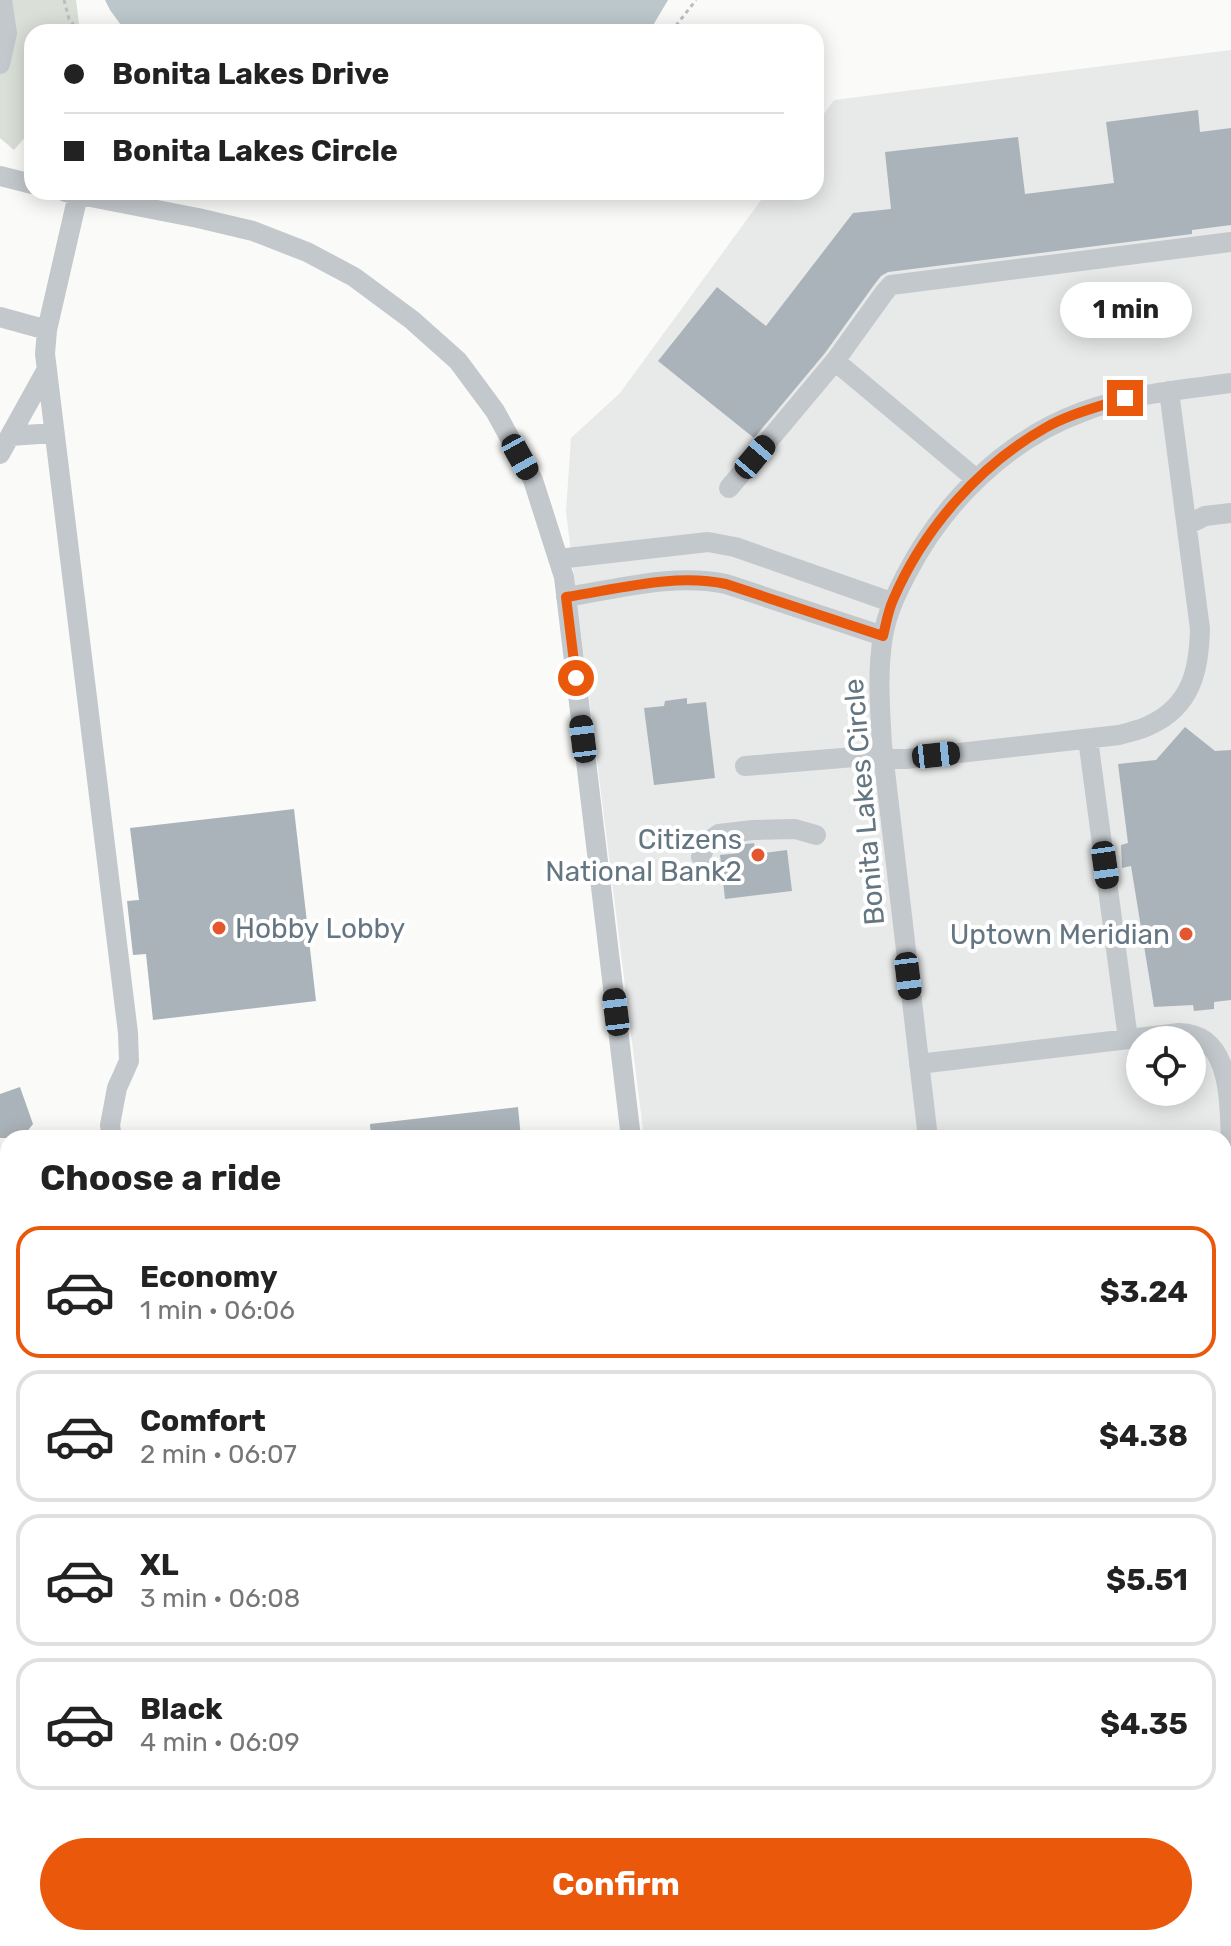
<!DOCTYPE html>
<html lang="en">
<head>
<meta charset="utf-8">
<style>
  body { margin:0; font-family:Rubik,sans-serif; background:#f6f6f6; color:#222; height:100vh; display:flex; flex-direction:column; font-size:30px; white-space:nowrap }
  * { box-sizing:border-box; margin:0 }
  p { font-size:26px; color:#767676 }
  .icon { flex:none; width:44px; height:44px; fill:none; stroke:currentColor; stroke-width:2; stroke-linecap:round; stroke-linejoin:round }
  .map { position:relative; flex:1; overflow:hidden }
  .sheet { position:absolute; left:0px; top:1130px; width:1232px; height:816px; display:flex; flex-direction:column; background:#fff; border-radius:24px 24px 0 0; box-shadow:0 4px 20px #0003 }
  .sheet>* { flex:none }
  .top-card { position:absolute; left:24px; top:24px; width:800px; height:176px; border-radius:24px; box-shadow:0 4px 20px #0003; display:grid; align-content:center; height:176px; padding:0 40px; background:#fff }
  .fabs { position:absolute; left:1126px; top:1026px; display:grid; gap:16px }
  .fabs a { display:grid; place-items:center; width:80px; height:80px; border-radius:50%; background:#fff; box-shadow:0 4px 20px #0003; font-size:40px }
  .end { position:absolute; width:36px; height:36px; margin:-18px; border:10px solid #ea580c; background:#fff; box-shadow:0 0 0 4px #fff }
  .from { border-radius:50% }
  .bubble { position:absolute; height:56px; border-radius:28px; background:#fff; box-shadow:0 4px 20px #0003; font-size:26px; font-weight:700; line-height:56px; text-align:center }
  .car { position:absolute; width:24px; height:48px; margin:-24px -12px; border-radius:10px; box-shadow:0 0 6px 2px #0007; background:linear-gradient(#222 24%,#8ab4d8 0 40%,#222 0 76%,#8ab4d8 0 86%,#222 0) }
  .top-card b { display:flex; align-items:center; gap:28px; height:76px; font-size:30px }
  .top-card b+b { border-top:2px solid #e0e0e0 }
  .top-card i { width:20px; height:20px; background:#222 }
  ul { padding:0; list-style:none }
  li { display:flex; align-items:center; gap:24px; height:132px; margin:0 16px 12px; padding:0 24px; border:4px solid #e0e0e0; border-radius:24px }
  li div { flex:1 }
  li b { display:block; font-size:30px }
  li em { font-style:normal; font-weight:700 }
  li.active { border-color:#ea580c }
  li>.icon { width:72px; height:72px; stroke-width:1.5 }
  h2 { padding:0 40px; font-size:36px; line-height:96px }
  .action { display:flex; gap:16px; margin-top:auto; padding:16px 40px }
  .action a { flex:1; height:92px; border-radius:48px; background:#ea580c; color:#fff; font-size:32px; font-weight:700; line-height:92px; text-align:center }
  .map>svg:first-child { display:block }
  .built { fill:#e8e9e9; fill-rule:evenodd }
  .green { fill:#dadfd7 }
  .water { fill:#bbc7cb }
  .building { fill:#aab3b9 }
  .lines { fill:none; stroke-linecap:round; stroke-linejoin:round }
  .path { stroke:#bbbfc2; stroke-width:3; stroke-dasharray:4 4; stroke-linecap:butt }
  .minor { stroke:#c3c8cc; stroke-width:20 }
  .route { stroke:#ea580c; stroke-width:10 }
  .poi-dot { fill:#e4572e; stroke:#fff; stroke-width:3 }
  .labels { text-anchor:middle; dominant-baseline:central; stroke-width:8; stroke-linejoin:round; paint-order:stroke }
  .street-label { font-size:28px; fill:#657683; stroke:#fff }
  .poi-label { font-size:28px; fill:#657683; stroke:#fff; text-anchor:end }
</style>
</head>
<body>
<div class="map">
<svg width="1231" height="1946" viewBox="0 0 1231 1946">
  <rect width="100%" height="100%" fill="#fafaf8"/>
  <path class="built" d="M 1231,50 L 1231,1946 L 744,1946 L 743,1938 L 1224,1938 L 1224,1138 L 644,1138 L 566,512 L 571,438 L 620,393 L 767,192 L 816,192 L 816,125 L 834,100 ZM 1140,1040 L 1192,1040 L 1192,1092 L 1140,1092 Z"/>
  <path class="green" d="M 0,0 L 76,0 L 80,32 L 32,32 L 32,129 L 14,150 L 0,138 Z"/>
  <path class="water" d="M 105,0 L 668,0 L 649,32 L 126,32 L 110,10 Z"/>
  <path class="building" d="M 1198,110 L 1200,132 L 1231,128 L 1231,225 L 1192,230 L 1192,234 L 888,272 L 881,276 L 874,285 L 825,353 L 754,438 L 658,361 L 717,287 L 766,326 L 853,213 L 891,209 L 885,152 L 1018,137 L 1025,194 L 1114,183 L 1106,122 Z
    M 687,698 L 687,704 L 706,702 L 715,778 L 654,785 L 644,708 L 664,706 L 665,701 Z
    M 1185,727 L 1215,751 L 1231,750 L 1231,1000 L 1214,1002 L 1214,1009 L 1194,1011 L 1193,1005 L 1154,1007 L 1131,866 L 1122,868 L 1121,845 L 1128,843 L 1118,764 L 1156,760 Z
    M 294,809 L 316,1001 L 153,1020 L 146,954 L 133,955 L 127,901 L 139,900 L 130,828 Z
    M 754,843 L 756,854 L 787,850 L 792,891 L 725,899 L 720,855 L 739,853 L 738,845 Z
    M 20,1087 L 33,1124 L 22,1138 L 0,1138 L 0,1094 Z
    M 518,1107 L 521,1138 L 371,1138 L 370,1124 Z"/>
  <g class="lines">
    <path class="path" d="M 64,0 L 69,19 L 79,32
      M 671,32 L 696,0"/>
    <path class="minor" d="M 0,64 L 7,33 L 2,0
      M 0,176 L 32,184
      M 65,192 L 198,218 L 253,231 L 307,252 L 354,277 L 412,320 L 458,361 L 495,411 L 533,480 L 564,577 L 631,1138
      M 78,195 L 47,330 L 45,354 L 128,1033 L 129,1061 L 117,1088 L 110,1125 L 112,1138
      M 0,317 L 47,330
      M 835,361 L 976,479
      M 10,436 L 54,433
      M 0,454 L 47,369
      M 729,488 L 835,361 L 884,293 L 891,285 L 1231,242
      M 1187,525 L 1205,516 L 1231,513
      M 558,559 L 708,542 L 735,547 L 891,602
      M 566,597 C 618,589 674,573 726,584 L 883,636
      M 1088,739 L 1128,1039
      M 745,766 L 854,757 L 906,759 L 1119,735 C 1129,732 1141,730 1150,725 C 1191,706 1199,671 1200,629 L 1169,391
      M 701,857 L 706,843 L 719,834 L 753,830 L 795,829 L 816,835
      M 919,1064 L 1179,1033 C 1231,1034 1229,1098 1231,1140
      M 928,1138 L 882,745 C 880,709 877,672 883,636 C 887,613 896,594 907,573 C 944,502 1006,440 1082,412 C 1129,394 1181,390 1231,383
      M 1224,1282 L 1231,1279
      M 1224,1491 L 1231,1505
      M 1224,1895 L 1231,1901
      M 1000,1938 L 1001,1946
      M 698,1946 L 700,1938"/>
  </g>
  <g class="lines">
    <path class="route" d="M 576,678 L 566,597 C 618,589 675,573 726,584 L 883,636 C 886,624 888,611 893,600 C 923,530 978,466 1045,428 C 1069,414 1098,407 1125,398"/>
  </g>
  <g class="poi-dot">
    <circle cx="758" cy="855" r="8"/>
    <circle cx="219" cy="928" r="8"/>
    <circle cx="1186" cy="934" r="8"/>
  </g>
  <g class="labels">
    <g class="street-label">
      <text transform="translate(864 802) rotate(-95)">Bonita Lakes Circle</text>
    </g>
    <g class="poi-label">
      <text x="742" y="839">Citizens<tspan x="742" dy="32">National Bank2</tspan></text>
      <text x="235" y="928" text-anchor="start">Hobby Lobby</text>
      <text x="1170" y="934">Uptown Meridian</text>
    </g>
  </g>
</svg>
<div class="fabs">
<a><svg class="icon" aria-label="locate" viewBox="0 0 24 24"><circle cx="12" cy="12" r="6"/><path d="M12 2v4M12 18v4M2 12h4M18 12h4"/></svg></a>
</div>
<i class="end from" style="left:576px;top:678px"></i>
<i class="end" style="left:1125px;top:398px"></i>
<div class="bubble" style="left:1060px;top:282px;width:132px">1 min</div>
<i class="car" style="left:520px;top:457px;rotate:151deg"></i>
<i class="car" style="left:755px;top:457px;rotate:40deg"></i>
<i class="car" style="left:583px;top:739px;rotate:353deg"></i>
<i class="car" style="left:936px;top:755px;rotate:84deg"></i>
<i class="car" style="left:1105px;top:865px;rotate:172deg"></i>
<i class="car" style="left:908px;top:976px;rotate:173deg"></i>
<i class="car" style="left:616px;top:1012px;rotate:353deg"></i>
<div class="top-card">
<b><i class="from"></i>Bonita Lakes Drive</b>
<b><i></i>Bonita Lakes Circle</b>
</div>
<section class="sheet">
<h2>Choose a ride</h2>
<ul>
<li class="active"><svg class="icon" aria-label="car" viewBox="0 0 24 24"><path d="M5 17H2v-5l4-1 3-4h7l3 4 3 1v5h-3M9 17h6M6 11h13"/><circle cx="7" cy="17" r="2"/><circle cx="17" cy="17" r="2"/></svg><div><b>Economy</b><p>1 min · 06:06</p></div><em>$3.24</em></li>
<li><svg class="icon" aria-label="car" viewBox="0 0 24 24"><path d="M5 17H2v-5l4-1 3-4h7l3 4 3 1v5h-3M9 17h6M6 11h13"/><circle cx="7" cy="17" r="2"/><circle cx="17" cy="17" r="2"/></svg><div><b>Comfort</b><p>2 min · 06:07</p></div><em>$4.38</em></li>
<li><svg class="icon" aria-label="car" viewBox="0 0 24 24"><path d="M5 17H2v-5l4-1 3-4h7l3 4 3 1v5h-3M9 17h6M6 11h13"/><circle cx="7" cy="17" r="2"/><circle cx="17" cy="17" r="2"/></svg><div><b>XL</b><p>3 min · 06:08</p></div><em>$5.51</em></li>
<li><svg class="icon" aria-label="car" viewBox="0 0 24 24"><path d="M5 17H2v-5l4-1 3-4h7l3 4 3 1v5h-3M9 17h6M6 11h13"/><circle cx="7" cy="17" r="2"/><circle cx="17" cy="17" r="2"/></svg><div><b>Black</b><p>4 min · 06:09</p></div><em>$4.35</em></li>
</ul>
<div class="action"><a>Confirm</a></div>
</section>
</div>
</body>
</html>
